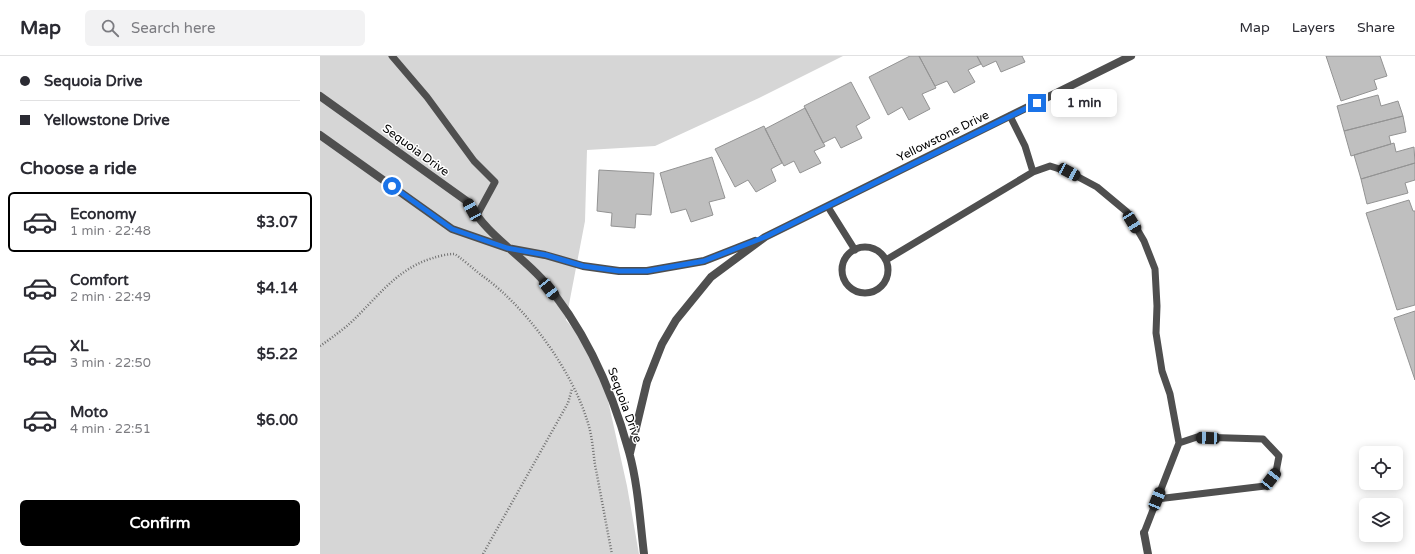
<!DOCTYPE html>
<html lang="en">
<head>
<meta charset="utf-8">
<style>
  body { margin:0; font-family:"Varela Round",sans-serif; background:#f2f2f3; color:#2b2b33; height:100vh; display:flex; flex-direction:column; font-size:15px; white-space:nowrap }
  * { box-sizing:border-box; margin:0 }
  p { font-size:13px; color:#7c7c81 }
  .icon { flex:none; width:22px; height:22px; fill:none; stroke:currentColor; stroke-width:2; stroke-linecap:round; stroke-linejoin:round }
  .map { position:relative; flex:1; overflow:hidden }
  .panel { display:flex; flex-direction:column; background:#fff; width:320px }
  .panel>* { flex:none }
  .top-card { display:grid; align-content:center; height:88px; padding:0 20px; background:#fff }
  .controls { position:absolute; left:1039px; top:390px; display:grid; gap:8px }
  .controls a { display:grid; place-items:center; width:44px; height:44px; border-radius:6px; background:#fff; box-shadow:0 2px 10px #0003; font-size:20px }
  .end { position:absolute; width:18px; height:18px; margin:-9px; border:5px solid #1a73e8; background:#fff; box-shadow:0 0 0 2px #fff }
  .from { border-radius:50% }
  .bubble { position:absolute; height:28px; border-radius:6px; background:#fff; box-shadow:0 2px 10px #0003; font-size:13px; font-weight:800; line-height:28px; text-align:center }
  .car { position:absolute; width:12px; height:24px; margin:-12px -6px; border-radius:5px; box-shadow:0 0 3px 1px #0007; background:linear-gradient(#222 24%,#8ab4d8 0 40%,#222 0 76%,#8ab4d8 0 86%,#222 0) }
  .top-card b { display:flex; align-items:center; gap:14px; height:38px; font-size:15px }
  .top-card b+b { border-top:1px solid #e1e1e2 }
  .top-card i { width:10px; height:10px; background:#2b2b33 }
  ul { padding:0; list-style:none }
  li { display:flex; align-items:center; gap:12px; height:60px; margin:0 8px 6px; padding:0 12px; border:2px solid transparent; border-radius:6px }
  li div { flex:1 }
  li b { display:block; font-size:15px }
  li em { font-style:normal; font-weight:800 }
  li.on { border-color:#000 }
  li>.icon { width:36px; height:36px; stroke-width:1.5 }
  h2 { padding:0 20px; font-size:18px; line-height:48px }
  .action { display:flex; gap:8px; margin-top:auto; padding:8px 20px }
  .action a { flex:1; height:46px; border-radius:6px; background:#000; color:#fff; font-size:16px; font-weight:800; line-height:46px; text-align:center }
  header { display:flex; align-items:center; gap:24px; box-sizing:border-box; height:56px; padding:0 20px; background:#fff; border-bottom:1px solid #e1e1e2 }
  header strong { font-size:19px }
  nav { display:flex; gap:22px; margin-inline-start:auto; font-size:14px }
  .search { width:280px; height:36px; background:#f2f2f3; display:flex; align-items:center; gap:10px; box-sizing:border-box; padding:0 14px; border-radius:6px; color:#7c7c81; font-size:15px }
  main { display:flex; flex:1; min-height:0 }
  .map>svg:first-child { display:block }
  .green { fill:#d6d6d6 }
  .building { fill:#bfbfbf; stroke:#939393 }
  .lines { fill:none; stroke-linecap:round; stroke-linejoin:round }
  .path { stroke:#717171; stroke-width:2.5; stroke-dasharray:1 2; stroke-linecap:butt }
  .service { stroke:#4f4f4f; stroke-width:7 }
  .minor { stroke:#4f4f4f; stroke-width:8 }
  .route { stroke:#1a73e8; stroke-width:5 }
  .labels { text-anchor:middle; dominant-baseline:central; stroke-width:3; stroke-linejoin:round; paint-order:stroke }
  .street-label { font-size:12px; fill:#000; stroke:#fff }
</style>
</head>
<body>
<header>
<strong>Map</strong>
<div class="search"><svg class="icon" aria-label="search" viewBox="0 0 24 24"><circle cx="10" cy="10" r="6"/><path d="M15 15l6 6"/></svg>Search here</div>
<nav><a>Map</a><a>Layers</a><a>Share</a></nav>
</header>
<main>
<section class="panel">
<div class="top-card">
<b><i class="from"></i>Sequoia Drive</b>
<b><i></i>Yellowstone Drive</b>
</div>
<h2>Choose a ride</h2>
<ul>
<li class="on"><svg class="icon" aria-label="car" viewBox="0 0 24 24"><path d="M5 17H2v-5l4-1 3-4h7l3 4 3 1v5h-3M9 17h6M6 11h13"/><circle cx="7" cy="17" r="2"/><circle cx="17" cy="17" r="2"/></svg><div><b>Economy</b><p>1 min · 22:48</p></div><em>$3.07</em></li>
<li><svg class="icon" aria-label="car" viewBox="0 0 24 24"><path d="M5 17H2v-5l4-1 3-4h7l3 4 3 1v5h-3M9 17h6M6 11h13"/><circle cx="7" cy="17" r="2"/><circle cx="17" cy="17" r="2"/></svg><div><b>Comfort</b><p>2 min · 22:49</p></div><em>$4.14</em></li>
<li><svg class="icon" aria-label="car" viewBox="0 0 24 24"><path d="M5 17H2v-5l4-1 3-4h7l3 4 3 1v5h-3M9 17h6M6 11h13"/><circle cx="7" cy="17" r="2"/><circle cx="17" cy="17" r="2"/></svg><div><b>XL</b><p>3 min · 22:50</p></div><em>$5.22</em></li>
<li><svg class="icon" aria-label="car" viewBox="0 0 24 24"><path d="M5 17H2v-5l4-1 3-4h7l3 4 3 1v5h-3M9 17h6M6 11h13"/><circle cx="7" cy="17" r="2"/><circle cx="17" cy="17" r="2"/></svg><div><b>Moto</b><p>4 min · 22:51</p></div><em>$6.00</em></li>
</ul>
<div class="action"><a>Confirm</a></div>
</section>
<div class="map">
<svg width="1095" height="498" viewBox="0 0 1095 498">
  <rect width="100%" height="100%" fill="#fff"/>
  <path class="green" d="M 0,0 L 523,0 L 439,42 L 335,90 L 267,94 L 265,165 L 246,264 L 267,290 L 283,322 L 307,430 L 319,498 L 0,498 Z"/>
  <path class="building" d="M 590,0 L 599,0 L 616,32 L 602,38 L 610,53 L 589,64 L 582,51 L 568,59 L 549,21 Z
    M 599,0 L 657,0 L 661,8 L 648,14 L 655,26 L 634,37 L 627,25 L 615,30 Z
    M 657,0 L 702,0 L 705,6 L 681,16 L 676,5 L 663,11 Z
    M 1006,0 L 1060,0 L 1067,20 L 1054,24 L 1057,33 L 1021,45 Z
    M 531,26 L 550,62 L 536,70 L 542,82 L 521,92 L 515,81 L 503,87 L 484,50 Z
    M 1058,39 L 1061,50 L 1078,45 L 1083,60 L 1024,75 L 1017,50 Z
    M 485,52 L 505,90 L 494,95 L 501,107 L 480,117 L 474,105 L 464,110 L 445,73 Z
    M 1083,60 L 1086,76 L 1069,80 L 1071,88 L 1031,100 L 1024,75 Z
    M 444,70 L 462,107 L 451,113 L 456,125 L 436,136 L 428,124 L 415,131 L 395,93 Z
    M 1074,87 L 1076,96 L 1094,91 L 1095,107 L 1041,123 L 1034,99 Z
    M 392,101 L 405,142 L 389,146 L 393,159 L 371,166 L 366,153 L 351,157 L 340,117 Z
    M 1095,107 L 1095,124 L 1085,127 L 1088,137 L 1047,148 L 1041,123 Z
    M 279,114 L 334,117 L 331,159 L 316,158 L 315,172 L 291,170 L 292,157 L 277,155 Z
    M 1089,144 L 1093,155 L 1095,155 L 1095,249 L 1077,254 L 1046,157 Z
    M 1095,255 L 1095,324 L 1074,262 Z"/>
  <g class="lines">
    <path class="path" d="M 0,290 C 9,284 18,277 27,270 C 55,245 75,213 113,202 C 119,200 127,198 134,198 C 137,198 159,218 164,221 C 207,252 252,315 267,364 C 272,378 273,394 275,409 C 281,439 286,468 292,498
      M 163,498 L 248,347 L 252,333"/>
    <path class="service" d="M 72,0 L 107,41 L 154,105 L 175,126 L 156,161
      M 713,116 L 730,110 L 749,116 L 777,131 L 807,156 L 824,185 L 835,213 L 837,250 L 836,277 L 842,315 L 850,338 L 859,387 L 824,477
      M 508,151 L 535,194
      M522 214a23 23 0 1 1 46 0a23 23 0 1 1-46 0Z
      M 566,204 L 713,116 L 705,90 L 690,60
      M 837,443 L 945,430 L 956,416 L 959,400 L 943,383 L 877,381 L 859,387"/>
    <path class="minor" d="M 0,40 L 148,146 C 166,178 197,196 221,222 C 264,271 292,334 309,396 C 318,428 320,465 324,498
      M 0,79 L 132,173 L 187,192 L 225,199 L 263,210 L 299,215 L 327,215 L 384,205 L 435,185
      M 310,397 L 327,326 L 342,288 L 356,264 L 391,221 L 445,181 L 811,0
      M 824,477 L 828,498"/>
  </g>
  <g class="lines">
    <path class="route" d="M 72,130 L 132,173 L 187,192 L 226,199 L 263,210 L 299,215 L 327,215 L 384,205 L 445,181 L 717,47"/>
  </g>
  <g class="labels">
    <g class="street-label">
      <text transform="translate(623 80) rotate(-26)">Yellowstone Drive</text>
      <text transform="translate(96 94) rotate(36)">Sequoia Drive</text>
      <text transform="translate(305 349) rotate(70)">Sequoia Drive</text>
    </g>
  </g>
</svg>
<div class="controls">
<a><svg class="icon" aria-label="locate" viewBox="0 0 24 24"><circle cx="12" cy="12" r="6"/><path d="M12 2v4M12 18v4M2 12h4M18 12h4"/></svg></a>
<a><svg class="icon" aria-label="layers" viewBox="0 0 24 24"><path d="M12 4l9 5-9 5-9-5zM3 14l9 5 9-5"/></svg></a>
</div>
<i class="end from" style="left:72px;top:130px"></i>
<i class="end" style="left:717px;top:47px"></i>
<div class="bubble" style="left:731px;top:33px;width:66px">1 min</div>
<i class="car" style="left:749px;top:116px;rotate:118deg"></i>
<i class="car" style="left:152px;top:154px;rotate:331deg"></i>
<i class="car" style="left:812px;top:166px;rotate:149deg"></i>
<i class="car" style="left:229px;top:233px;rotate:142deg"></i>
<i class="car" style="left:888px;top:382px;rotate:272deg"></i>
<i class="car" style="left:951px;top:423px;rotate:38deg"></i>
<i class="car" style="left:837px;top:443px;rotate:22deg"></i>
</div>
</main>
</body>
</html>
